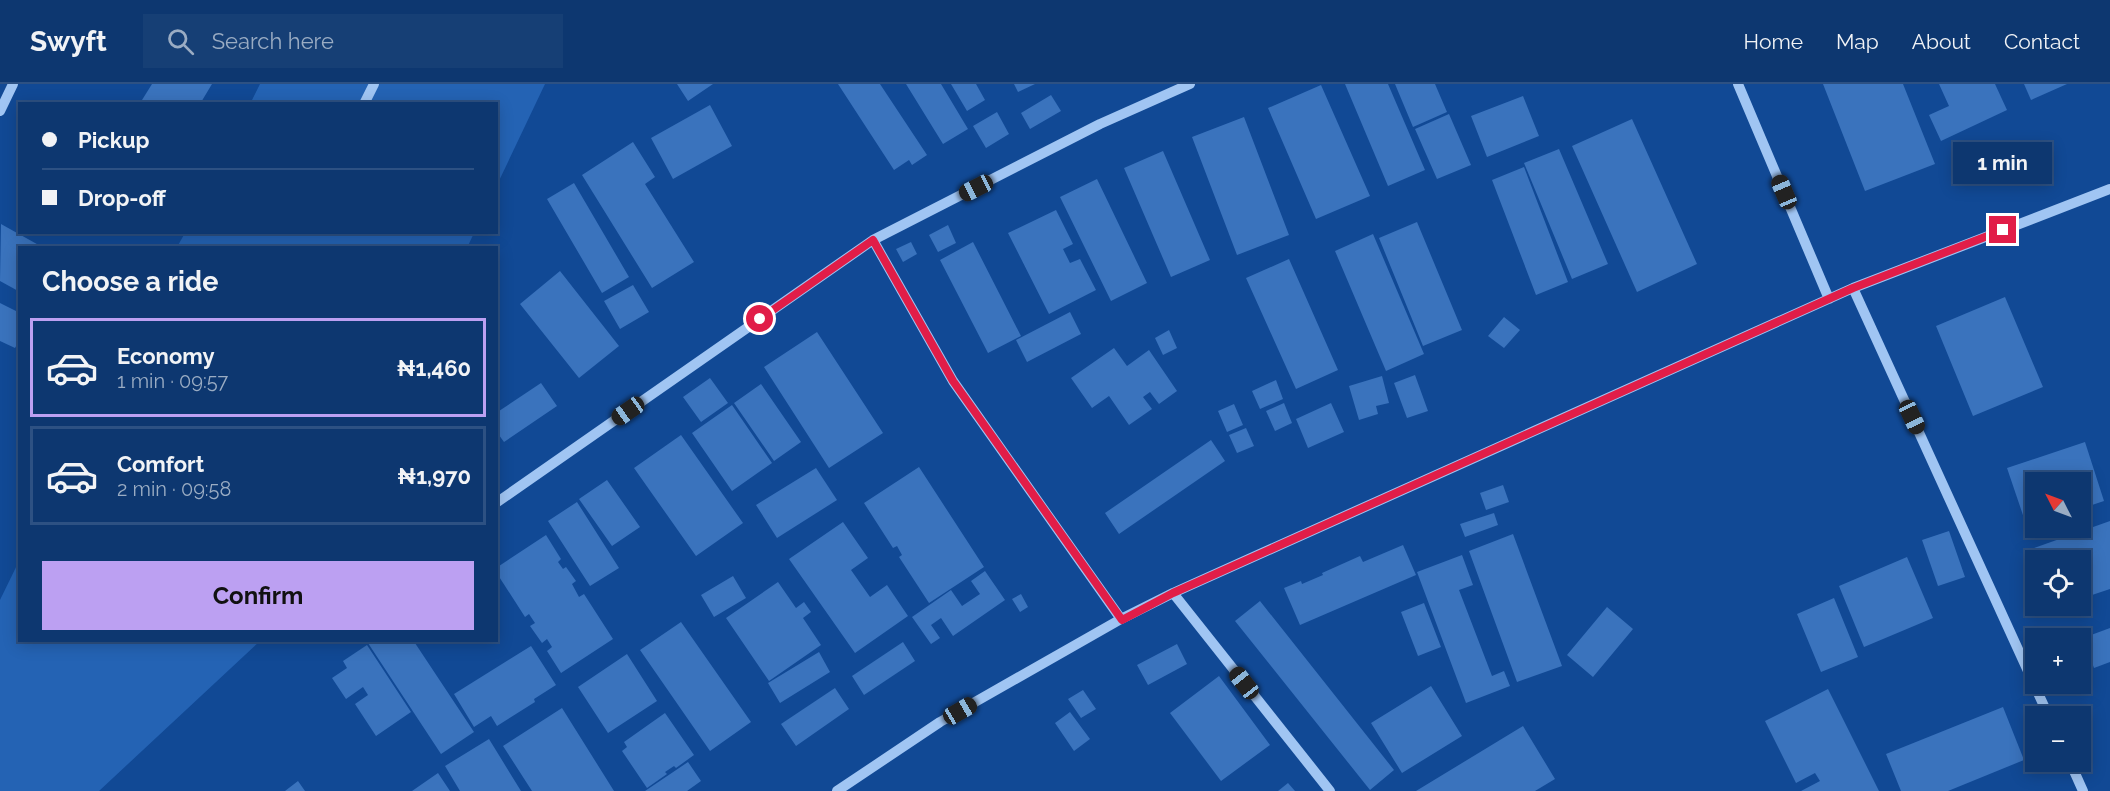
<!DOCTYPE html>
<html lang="en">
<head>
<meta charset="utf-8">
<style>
  body { margin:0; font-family:Raleway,sans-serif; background:#163f75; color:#f1f3f6; height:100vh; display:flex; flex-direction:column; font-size:22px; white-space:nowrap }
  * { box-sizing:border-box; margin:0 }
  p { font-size:20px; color:#9aacc3 }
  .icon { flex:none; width:33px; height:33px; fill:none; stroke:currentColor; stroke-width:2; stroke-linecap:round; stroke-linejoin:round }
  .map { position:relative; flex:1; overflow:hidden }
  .side { position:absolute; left:18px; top:162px; width:480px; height:396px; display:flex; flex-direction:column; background:#0d3770; border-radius:0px; box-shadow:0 3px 15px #0003,0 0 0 2px #2d5183 }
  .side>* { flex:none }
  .top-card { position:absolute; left:18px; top:18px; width:480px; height:132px; border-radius:0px; box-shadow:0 3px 15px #0003,0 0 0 2px #2d5183; display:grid; align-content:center; height:132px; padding:0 24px; background:#0d3770 }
  .needle { width:39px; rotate:312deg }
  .buttons { position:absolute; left:2025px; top:388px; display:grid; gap:12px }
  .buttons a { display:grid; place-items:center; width:66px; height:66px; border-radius:0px; background:#0d3770; box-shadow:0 3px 15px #0003,0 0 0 2px #2d5183; font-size:30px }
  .end { position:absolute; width:27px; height:27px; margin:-14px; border:8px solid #e11d48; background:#fff; box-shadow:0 0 0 3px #fff }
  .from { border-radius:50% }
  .bubble { position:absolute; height:42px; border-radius:0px; background:#0d3770; box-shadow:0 3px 15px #0003,0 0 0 2px #2d5183; font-size:20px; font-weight:700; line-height:42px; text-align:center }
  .car { position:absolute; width:18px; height:36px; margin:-18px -9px; border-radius:8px; box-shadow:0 0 4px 2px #0007; background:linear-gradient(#222 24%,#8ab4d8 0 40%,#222 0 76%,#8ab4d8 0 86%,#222 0) }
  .top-card b { display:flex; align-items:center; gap:21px; height:57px; font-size:22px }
  .top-card b+b { border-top:2px solid #2d5183 }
  .top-card i { width:15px; height:15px; background:#f1f3f6 }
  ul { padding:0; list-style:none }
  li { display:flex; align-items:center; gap:18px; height:99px; margin:0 12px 9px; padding:0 12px; border:3px solid #2d5183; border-radius:0px }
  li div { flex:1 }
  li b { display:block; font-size:22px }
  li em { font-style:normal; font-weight:700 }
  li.active { border-color:#bca0f2 }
  li>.icon { width:54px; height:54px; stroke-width:1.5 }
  h2 { padding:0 24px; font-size:27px; line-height:72px }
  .primary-button { display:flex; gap:12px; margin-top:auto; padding:12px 24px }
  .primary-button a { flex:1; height:69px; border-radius:0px; background:#bca0f2; color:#111; font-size:24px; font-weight:700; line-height:69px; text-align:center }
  header { display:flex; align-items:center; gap:36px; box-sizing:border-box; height:84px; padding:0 30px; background:#0d3770; border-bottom:2px solid #2d5183 }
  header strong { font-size:28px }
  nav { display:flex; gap:33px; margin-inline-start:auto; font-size:21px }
  .search { width:420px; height:54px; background:#163f75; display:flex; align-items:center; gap:15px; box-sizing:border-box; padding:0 21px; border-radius:0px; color:#9aacc3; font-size:22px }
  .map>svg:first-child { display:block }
  .green { fill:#2463b4 }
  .building { fill:#3a73bd }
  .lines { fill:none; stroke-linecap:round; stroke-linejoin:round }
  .minor { stroke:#a0c5f3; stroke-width:10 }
  .route { stroke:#e11d48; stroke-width:8 }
</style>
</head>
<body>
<header>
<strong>Swyft</strong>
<div class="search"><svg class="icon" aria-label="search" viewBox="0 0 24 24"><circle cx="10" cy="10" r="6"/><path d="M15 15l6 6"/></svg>Search here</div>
<nav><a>Home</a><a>Map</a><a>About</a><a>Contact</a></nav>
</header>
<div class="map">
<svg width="2110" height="707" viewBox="0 0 2110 707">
  <rect width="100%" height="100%" fill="#114995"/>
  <path class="green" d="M 260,0 L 545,0 L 497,101 L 496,20 L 250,20 Z
    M 185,149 L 185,148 L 474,149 L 467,164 L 177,163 Z
    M 19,477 L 20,556 L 260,557 L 99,707 L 0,707 L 0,516 Z"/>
  <path class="building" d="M 152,0 L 212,0 L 200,20 L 148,20 L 142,16 Z
    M 677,0 L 713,0 L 688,17 Z
    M 838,0 L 880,0 L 927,71 L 912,81 L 909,76 L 894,86 Z
    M 906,0 L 941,0 L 968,45 L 943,60 Z
    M 951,0 L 976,0 L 985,16 L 967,27 Z
    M 1014,0 L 1035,0 L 1018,8 Z
    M 1345,0 L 1388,0 L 1425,86 L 1388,102 Z
    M 1395,0 L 1435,0 L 1447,28 L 1413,43 Z
    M 1823,0 L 1903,0 L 1935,80 L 1865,107 Z
    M 1939,0 L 1995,0 L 2007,26 L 1941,57 L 1929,31 L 1949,22 Z
    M 2024,0 L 2067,0 L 2031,16 Z
    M 1321,1 L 1370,112 L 1316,135 L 1268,24 Z
    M 1051,11 L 1061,27 L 1030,45 L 1021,29 Z
    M 1523,12 L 1539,52 L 1487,73 L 1471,32 Z
    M 710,21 L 732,62 L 673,95 L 651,54 Z
    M 997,28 L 1009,50 L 986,64 L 973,42 Z
    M 1449,30 L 1471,81 L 1437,95 L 1415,45 Z
    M 1244,33 L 1289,151 L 1237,171 L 1192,53 Z
    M 1632,35 L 1697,180 L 1637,208 L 1572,62 Z
    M 633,58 L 655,93 L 645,100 L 694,178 L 652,204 L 582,91 Z
    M 1559,65 L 1608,180 L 1572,195 L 1524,79 Z
    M 1163,67 L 1210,176 L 1171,193 L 1124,84 Z
    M 1524,83 L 1568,198 L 1536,211 L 1492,96 Z
    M 1097,95 L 1147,199 L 1111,217 L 1060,113 Z
    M 574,99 L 629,193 L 602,209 L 547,115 Z
    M 1056,126 L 1073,160 L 1063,165 L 1070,179 L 1080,175 L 1096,206 L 1049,230 L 1008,149 Z
    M 1417,138 L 1462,246 L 1423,262 L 1379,154 Z
    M 1,140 L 44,164 L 20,164 L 20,208 L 0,197 Z
    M 948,141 L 956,159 L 938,168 L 929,151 Z
    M 1373,150 L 1424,270 L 1386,287 L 1335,167 Z
    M 911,158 L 917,170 L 903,178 L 896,165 Z
    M 973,158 L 1021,252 L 988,269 L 940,176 Z
    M 1289,175 L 1338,286 L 1296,305 L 1246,194 Z
    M 560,187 L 619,262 L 579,294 L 520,220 Z
    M 633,201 L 649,228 L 620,245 L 604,217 Z
    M 2005,213 L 2043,303 L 1973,332 L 1936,242 Z
    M 0,219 L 20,229 L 20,255 L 15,264 L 0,257 Z
    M 1070,228 L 1081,250 L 1027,278 L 1016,256 Z
    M 1504,233 L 1520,246 L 1504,264 L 1488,252 Z
    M 1169,246 L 1177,264 L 1163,271 L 1155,254 Z
    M 817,248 L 883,349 L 829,384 L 764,283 Z
    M 1114,264 L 1127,282 L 1149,266 L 1177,307 L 1159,320 L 1150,308 L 1143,313 L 1152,325 L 1129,341 L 1109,312 L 1092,324 L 1071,294 Z
    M 1415,291 L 1428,327 L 1407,334 L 1394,299 Z
    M 1382,292 L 1389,319 L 1376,322 L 1378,330 L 1359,336 L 1349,302 Z
    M 710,294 L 728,319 L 701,338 L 683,313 Z
    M 1276,296 L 1283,315 L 1260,325 L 1252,307 Z
    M 541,299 L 557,322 L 504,358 L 496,347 L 496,329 Z
    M 761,300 L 801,358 L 774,377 L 734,319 Z
    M 1284,319 L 1292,339 L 1275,347 L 1266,327 Z
    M 1331,319 L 1344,348 L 1308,364 L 1296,335 Z
    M 1234,320 L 1243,341 L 1227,348 L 1218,327 Z
    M 732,321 L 772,379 L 732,407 L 692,349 Z
    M 1246,344 L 1254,362 L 1237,369 L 1229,351 Z
    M 681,351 L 743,439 L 696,472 L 634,384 Z
    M 1211,356 L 1225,377 L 1119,450 L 1105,429 Z
    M 2085,358 L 2104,417 L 2080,425 L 2080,399 L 2036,399 L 2036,440 L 2027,443 L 2007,384 Z
    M 919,383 L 984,483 L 929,519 L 899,473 L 902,471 L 897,462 L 893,464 L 864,419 Z
    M 816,384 L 837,416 L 777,454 L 756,421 Z
    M 607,396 L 640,443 L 612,462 L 579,415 Z
    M 1503,401 L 1509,418 L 1486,426 L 1480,409 Z
    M 577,418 L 619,484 L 590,502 L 548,437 Z
    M 1494,429 L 1498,441 L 1465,453 L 1460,440 Z
    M 2110,437 L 2110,505 L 2080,515 L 2080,477 L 2036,477 L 2035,502 L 2023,468 Z
    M 843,438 L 868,474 L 851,486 L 870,513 L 887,501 L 908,532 L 855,569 L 789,475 Z
    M 1949,447 L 1965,493 L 1938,502 L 1922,456 Z
    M 1513,450 L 1562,582 L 1517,598 L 1469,467 Z
    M 546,451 L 561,475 L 558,478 L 563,485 L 566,483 L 576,497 L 572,500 L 579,513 L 584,510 L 613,555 L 561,589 L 547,567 L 552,563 L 547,555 L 542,559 L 530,542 L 535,539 L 529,530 L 525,533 L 496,488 L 496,484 Z
    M 1403,461 L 1416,491 L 1300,541 L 1284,504 L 1301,497 L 1302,500 L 1323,491 L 1322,489 L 1360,472 L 1363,478 Z
    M 1462,471 L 1473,501 L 1459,506 L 1492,592 L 1504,587 L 1510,602 L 1466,619 L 1417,488 Z
    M 1907,473 L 1933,534 L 1864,563 L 1839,502 Z
    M 985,487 L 1005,516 L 953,552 L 941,534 L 931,541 L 940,554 L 931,560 L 912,533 L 951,506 L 962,522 L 980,510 L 971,497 Z
    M 733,492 L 746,514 L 714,533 L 701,511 Z
    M 778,498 L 796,524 L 804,518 L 811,528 L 803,534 L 821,561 L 769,597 L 726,534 Z
    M 1021,510 L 1028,523 L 1020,528 L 1012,515 Z
    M 1834,514 L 1858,573 L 1821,588 L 1797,530 Z
    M 1260,517 L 1394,686 L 1370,706 L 1235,537 Z
    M 1424,519 L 1441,563 L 1418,572 L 1401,528 Z
    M 2042,522 L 2061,522 L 2044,528 Z
    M 1607,523 L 1633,545 L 1593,593 L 1567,571 Z
    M 681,538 L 751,638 L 710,667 L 640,566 Z
    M 2110,544 L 2110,578 L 2094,584 L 2083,554 Z
    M 366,556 L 413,556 L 474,648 L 441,670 Z
    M 903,558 L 915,577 L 864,611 L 852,592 Z
    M 1177,560 L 1187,580 L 1148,601 L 1137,581 Z
    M 367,561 L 411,628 L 376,652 L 355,620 L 368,611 L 363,603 L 346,615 L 332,594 L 347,584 L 343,577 Z
    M 531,562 L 556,601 L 534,615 L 535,618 L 497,642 L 491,632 L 474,643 L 454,610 Z
    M 819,568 L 830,588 L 780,619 L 768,599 Z
    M 627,570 L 657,617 L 608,649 L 578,603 Z
    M 1219,592 L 1270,661 L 1221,697 L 1170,629 Z
    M 1431,602 L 1462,652 L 1402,689 L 1371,639 Z
    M 835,604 L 849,625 L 796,662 L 781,640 Z
    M 1828,605 L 1879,707 L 1801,707 L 1820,697 L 1815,689 L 1796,699 L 1765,637 Z
    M 1083,606 L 1096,625 L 1081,634 L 1068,615 Z
    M 2003,623 L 2024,676 L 1948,707 L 1901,707 L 1886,670 Z
    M 562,624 L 614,707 L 532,707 L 503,662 Z
    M 1070,628 L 1090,655 L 1074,667 L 1055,639 Z
    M 665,629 L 694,671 L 676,684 L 674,682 L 665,688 L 667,690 L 647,704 L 622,667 L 627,663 L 624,658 Z
    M 1523,642 L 1555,695 L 1535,707 L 1416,707 Z
    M 489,655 L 521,707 L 460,707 L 445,682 Z
    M 2036,665 L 2036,678 L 2050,678 L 2052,681 L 2034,688 L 2027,667 Z
    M 688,678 L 701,697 L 687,707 L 645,707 Z
    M 438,689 L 450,707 L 412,707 Z
    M 298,697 L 305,707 L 285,707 Z
    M 1288,699 L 1295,707 L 1278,707 Z"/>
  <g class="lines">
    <path class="minor" d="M 1738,0 L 1829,215
      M 364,20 L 374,0
      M 0,27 L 13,0
      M 873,156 L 953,297 L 1121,535
      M 1853,204 L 2049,633
      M 496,419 L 873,156 L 1100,40 L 1190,0
      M 1173,509 L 1330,707
      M 2070,678 L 2083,707
      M 837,707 L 940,638 L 1121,535 L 1173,509 L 1853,204 L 2110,105"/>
  </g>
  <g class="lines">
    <path class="route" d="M 760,235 L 873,156 L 953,297 L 1122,536 L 1173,509 L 1853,204 L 2003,146"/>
  </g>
</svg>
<div class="buttons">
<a><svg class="needle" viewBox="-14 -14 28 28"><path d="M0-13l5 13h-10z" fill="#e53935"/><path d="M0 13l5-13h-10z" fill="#9aacc3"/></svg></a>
<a><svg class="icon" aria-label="locate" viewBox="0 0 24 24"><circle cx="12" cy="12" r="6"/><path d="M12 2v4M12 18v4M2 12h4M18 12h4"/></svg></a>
<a>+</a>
<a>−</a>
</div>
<i class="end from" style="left:760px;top:235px"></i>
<i class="end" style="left:2003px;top:146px"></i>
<div class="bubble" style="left:1953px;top:58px;width:99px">1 min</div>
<i class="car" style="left:976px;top:104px;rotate:243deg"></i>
<i class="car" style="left:1784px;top:108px;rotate:337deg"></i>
<i class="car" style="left:628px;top:327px;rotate:235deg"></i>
<i class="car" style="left:1912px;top:333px;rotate:155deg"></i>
<i class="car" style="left:1244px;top:599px;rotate:322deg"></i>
<i class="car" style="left:960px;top:627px;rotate:60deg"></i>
<div class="top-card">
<b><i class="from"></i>Pickup</b>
<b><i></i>Drop-off</b>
</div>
<section class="side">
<h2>Choose a ride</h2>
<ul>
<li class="active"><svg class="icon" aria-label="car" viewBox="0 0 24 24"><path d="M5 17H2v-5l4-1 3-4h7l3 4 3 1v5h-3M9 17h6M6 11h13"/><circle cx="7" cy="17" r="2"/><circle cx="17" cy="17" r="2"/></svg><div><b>Economy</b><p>1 min · 09:57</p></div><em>₦1,460</em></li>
<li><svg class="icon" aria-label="car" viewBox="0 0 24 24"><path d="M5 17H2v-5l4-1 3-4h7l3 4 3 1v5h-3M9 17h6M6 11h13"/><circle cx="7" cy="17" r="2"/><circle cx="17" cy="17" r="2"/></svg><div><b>Comfort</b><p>2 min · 09:58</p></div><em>₦1,970</em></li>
</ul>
<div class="primary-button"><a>Confirm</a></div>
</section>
</div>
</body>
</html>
